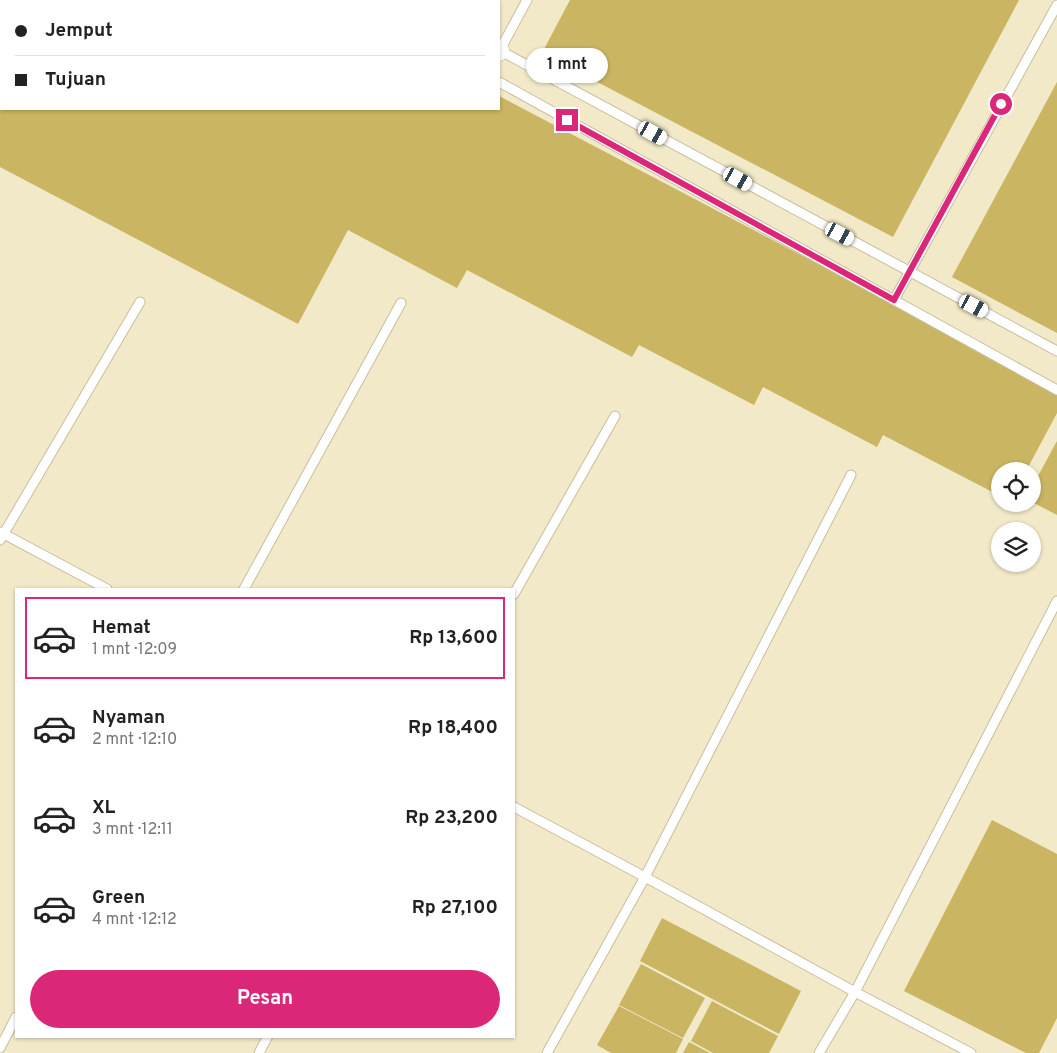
<!DOCTYPE html>
<html lang="id">
<head>
<meta charset="utf-8">
<style>
  body { margin:0; font-family:Overpass,sans-serif; background:#f6f6f6; color:#222; height:100vh; display:flex; flex-direction:column; font-size:19px; white-space:nowrap }
  * { box-sizing:border-box; margin:0 }
  p { font-size:16px; color:#767676 }
  .icon { flex:none; width:28px; height:28px; fill:none; stroke:currentColor; stroke-width:2; stroke-linecap:round; stroke-linejoin:round }
  .map { position:relative; flex:1; overflow:hidden }
  .side { position:absolute; left:15px; top:588px; width:500px; height:450px; display:flex; flex-direction:column; background:#fff; border-radius:0px; box-shadow:0 1px 4px #0004 }
  .side>* { flex:none }
  .top-card { position:absolute; left:0px; top:0px; width:500px; height:110px; box-shadow:0 1px 4px #0004; display:grid; align-content:center; height:110px; padding:0 15px; background:#fff }
  .fabs { position:absolute; left:991px; top:462px; display:grid; gap:10px }
  .fabs a { display:grid; place-items:center; width:50px; height:50px; border-radius:50%; background:#fff; box-shadow:0 1px 4px #0004; font-size:25px }
  .end { position:absolute; width:22px; height:22px; margin:-11px; border:6px solid #db2777; background:#fff; box-shadow:0 0 0 2px #fff }
  .from { border-radius:50% }
  .bubble { position:absolute; height:35px; border-radius:18px; background:#fff; box-shadow:0 1px 4px #0004; font-size:16px; font-weight:700; line-height:35px; text-align:center }
  .car { position:absolute; width:15px; height:30px; margin:-15px -8px; border-radius:6px; box-shadow:0 0 4px 1px #0007; background:linear-gradient(#fff 24%,#345 0 40%,#fff 0 76%,#345 0 86%,#fff 0) }
  .top-card b { display:flex; align-items:center; gap:18px; height:48px; font-size:19px }
  .top-card b+b { border-top:1px solid #e0e0e0 }
  .top-card i { width:12px; height:12px; background:#222 }
  ul { padding:9px 0 0; list-style:none }
  li { display:flex; align-items:center; gap:15px; height:82px; margin:0 10px 8px; padding:0 5px; border:2px solid transparent; border-radius:0px }
  li div { flex:1 }
  li b { display:block; font-size:19px }
  li em { font-style:normal; font-weight:700 }
  li.selected { border-color:#db2777 }
  li>.icon { width:45px; height:45px; stroke-width:1.5 }
  .primary-button { display:flex; gap:10px; margin-top:auto; padding:10px 15px }
  .primary-button a { flex:1; height:58px; border-radius:30px; background:#db2777; color:#fff; font-size:20px; font-weight:700; line-height:58px; text-align:center }
  .map>svg:first-child { display:block }
  .building { fill:#c9b562 }
  .lines { fill:none; stroke-linecap:round; stroke-linejoin:round }
  .service-casing { stroke:#c7bf9e; stroke-width:11 }
  .minor-casing { stroke:#c7bf9e; stroke-width:19 }
  .service { stroke:#fff; stroke-width:9 }
  .minor { stroke:#fff; stroke-width:18 }
  .route { stroke:#db2777; stroke-width:6 }
</style>
</head>
<body>
<div class="map">
<svg width="1057" height="1053" viewBox="0 0 1057 1053">
  <rect width="100%" height="100%" fill="#f1e9c7"/>
  <path class="building" d="M 570,0 L 1019,0 L 893,237 L 542,53 Z
    M 1057,82 L 1057,333 L 952,277 Z
    M 499,96 L 1057,390 L 1057,413 L 1026,471 L 1000,471 L 1000,496 L 883,435 L 877,447 L 763,387 L 754,405 L 639,345 L 632,357 L 467,270 L 457,288 L 348,230 L 298,324 L 0,167 L 0,109 L 499,109 Z
    M 1057,441 L 1057,515 L 1032,502 L 1032,487 Z
    M 992,820 L 1057,854 L 1057,1018 L 1039,1053 L 1026,1053 L 904,991 Z
    M 662,918 L 801,991 L 779,1034 L 640,961 Z
    M 641,964 L 705,998 L 683,1038 L 619,1005 Z
    M 712,1001 L 778,1036 L 769,1053 L 713,1053 L 691,1041 Z
    M 619,1006 L 683,1039 L 676,1053 L 611,1053 L 597,1045 Z
    M 689,1042 L 710,1053 L 683,1053 Z"/>
  <g class="lines">
    <g class="service-casing">
      <path id="service" d="M 348,0 L 350,1
        M 411,0 L 413,1
        M 10,1 L 11,0
        M 0,22 L 1,20
        M 499,50 L 1057,351
        M 500,50 L 527,0
        M 499,82 L 1057,390
        M 894,300 L 1057,5
        M 0,532 L 107,589
        M 0,540 L 140,302
        M 244,589 L 401,303
        M 514,594 L 615,416
        M 514,807 L 645,877 L 855,992 L 971,1053
        M 0,1048 L 16,1017
        M 259,1053 L 268,1036
        M 547,1053 L 645,877 L 851,475
        M 819,1053 L 855,992 L 1057,601"/>
    </g>
    <g class="minor-casing">
      <path id="minor" d="M 499,52 L 500,50"/>
    </g>
    <use href="#service" class="service"/>
    <use href="#minor" class="minor"/>
  </g>
  <g class="lines">
    <path class="route" d="M 567,120 L 894,300 L 1001,104"/>
  </g>
</svg>
<div class="fabs">
<a><svg class="icon" aria-label="locate" viewBox="0 0 24 24"><circle cx="12" cy="12" r="6"/><path d="M12 2v4M12 18v4M2 12h4M18 12h4"/></svg></a>
<a><svg class="icon" aria-label="layers" viewBox="0 0 24 24"><path d="M12 4l9 5-9 5-9-5zM3 14l9 5 9-5"/></svg></a>
</div>
<i class="end from" style="left:1001px;top:104px"></i>
<i class="end" style="left:567px;top:120px"></i>
<div class="bubble" style="left:526px;top:48px;width:82px">1 mnt</div>
<i class="car" style="left:653px;top:133px;rotate:119deg"></i>
<i class="car" style="left:738px;top:179px;rotate:119deg"></i>
<i class="car" style="left:840px;top:234px;rotate:118deg"></i>
<i class="car" style="left:974px;top:306px;rotate:118deg"></i>
<div class="top-card">
<b><i class="from"></i>Jemput</b>
<b><i></i>Tujuan</b>
</div>
<section class="side">
<ul>
<li class="selected"><svg class="icon" aria-label="car" viewBox="0 0 24 24"><path d="M5 17H2v-5l4-1 3-4h7l3 4 3 1v5h-3M9 17h6M6 11h13"/><circle cx="7" cy="17" r="2"/><circle cx="17" cy="17" r="2"/></svg><div><b>Hemat</b><p>1 mnt · 12:09</p></div><em>Rp 13,600</em></li>
<li><svg class="icon" aria-label="car" viewBox="0 0 24 24"><path d="M5 17H2v-5l4-1 3-4h7l3 4 3 1v5h-3M9 17h6M6 11h13"/><circle cx="7" cy="17" r="2"/><circle cx="17" cy="17" r="2"/></svg><div><b>Nyaman</b><p>2 mnt · 12:10</p></div><em>Rp 18,400</em></li>
<li><svg class="icon" aria-label="car" viewBox="0 0 24 24"><path d="M5 17H2v-5l4-1 3-4h7l3 4 3 1v5h-3M9 17h6M6 11h13"/><circle cx="7" cy="17" r="2"/><circle cx="17" cy="17" r="2"/></svg><div><b>XL</b><p>3 mnt · 12:11</p></div><em>Rp 23,200</em></li>
<li><svg class="icon" aria-label="car" viewBox="0 0 24 24"><path d="M5 17H2v-5l4-1 3-4h7l3 4 3 1v5h-3M9 17h6M6 11h13"/><circle cx="7" cy="17" r="2"/><circle cx="17" cy="17" r="2"/></svg><div><b>Green</b><p>4 mnt · 12:12</p></div><em>Rp 27,100</em></li>
</ul>
<div class="primary-button"><a>Pesan</a></div>
</section>
</div>
</body>
</html>
